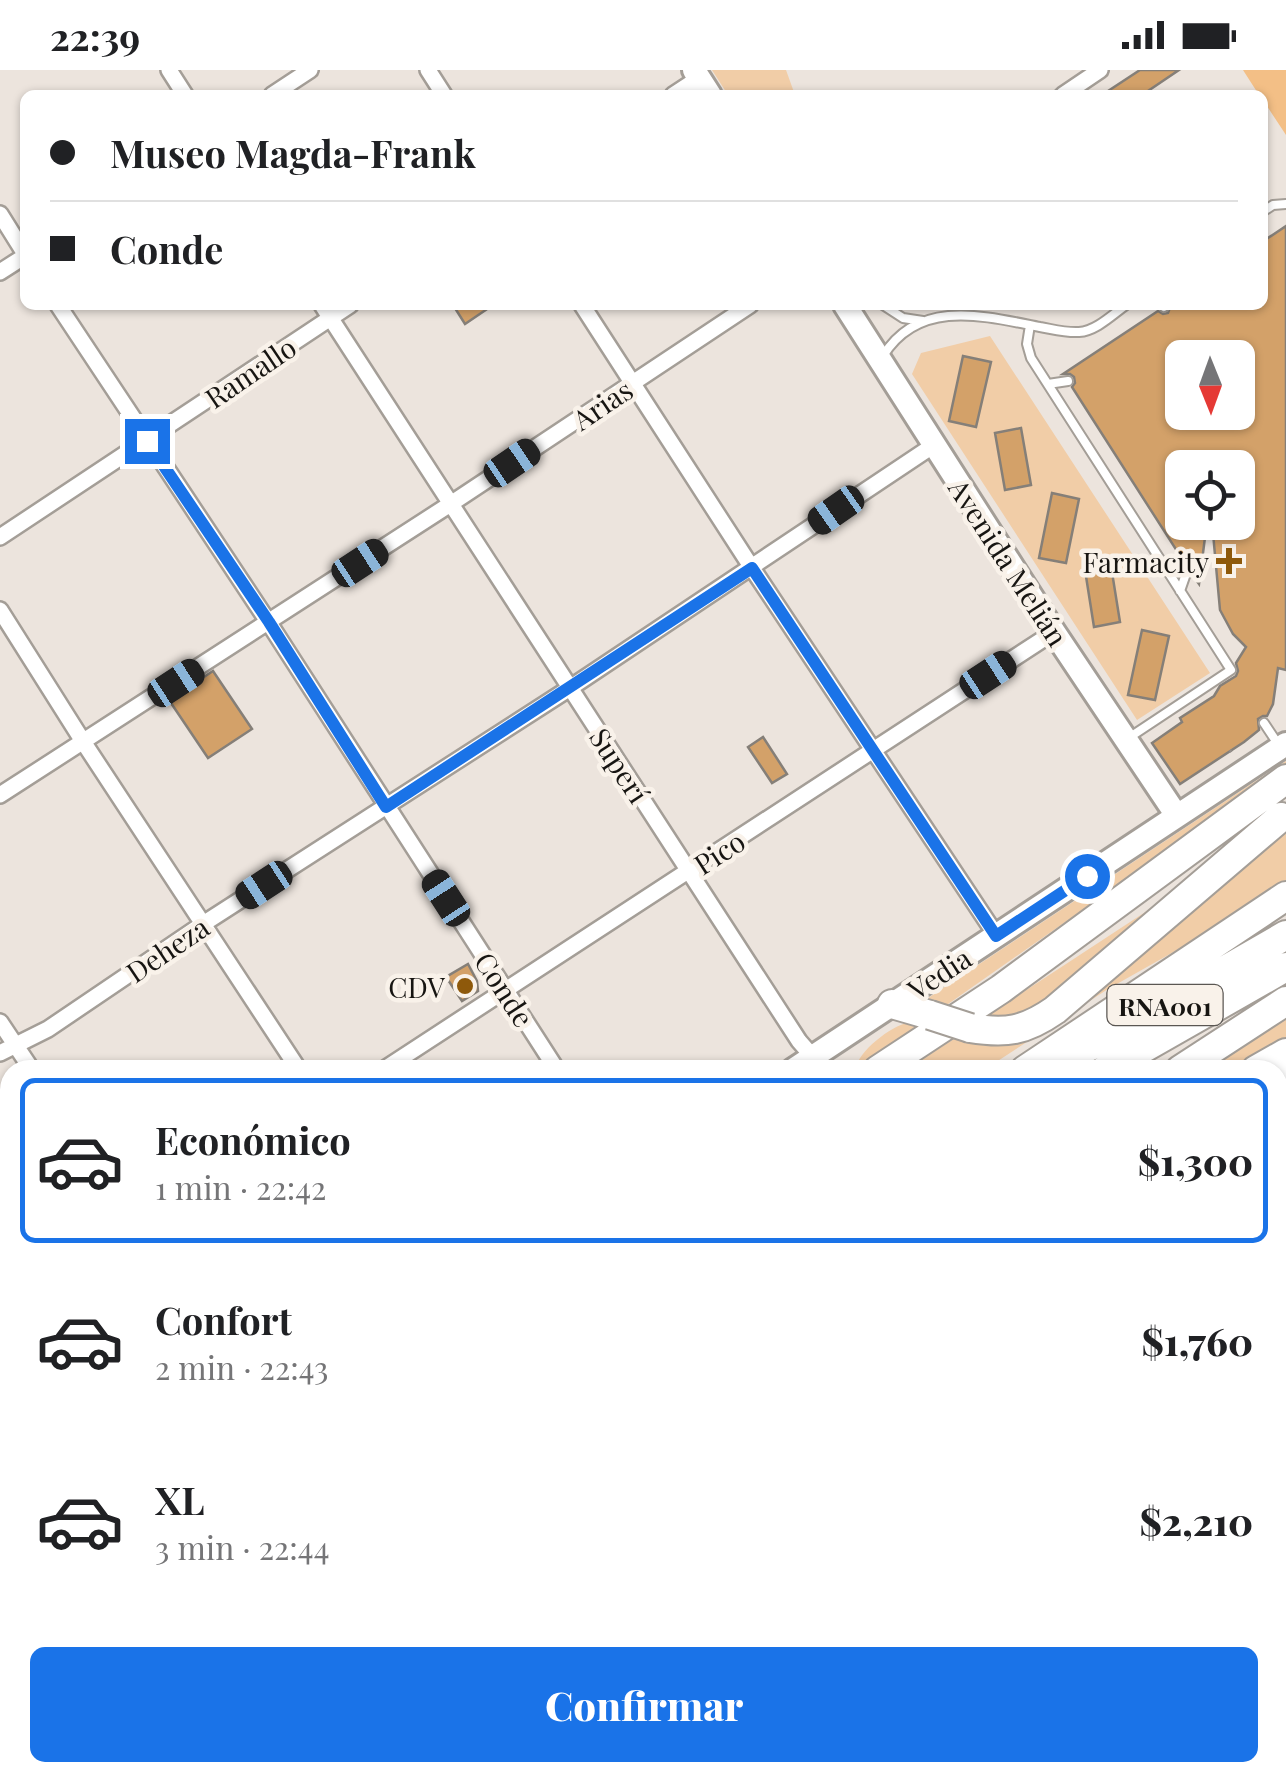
<!DOCTYPE html>
<html lang="es">
<head>
<meta charset="utf-8">
<style>
  body { margin:0; font-family:"Playfair Display",serif; background:#f2f2f2; color:#202124; height:100vh; display:flex; flex-direction:column; font-size:38px; white-space:nowrap }
  * { box-sizing:border-box; margin:0 }
  p { font-size:32px; color:#757577 }
  .icon { flex:none; width:55px; height:55px; fill:none; stroke:currentColor; stroke-width:2; stroke-linecap:round; stroke-linejoin:round }
  .map { position:relative; flex:1; overflow:hidden }
  .details { position:absolute; left:0px; top:990px; width:1288px; height:722px; display:flex; flex-direction:column; background:#fff; border-radius:30px 30px 0 0; box-shadow:0 2px 8px #0004 }
  .details>* { flex:none }
  .guide { position:absolute; left:20px; top:20px; width:1248px; height:220px; border-radius:15px; box-shadow:0 2px 8px #0004; display:grid; align-content:center; height:220px; padding:0 30px; background:#fff }
  .needle { width:65px; rotate:179deg }
  .tools { position:absolute; left:1165px; top:270px; display:grid; gap:20px }
  .tools a { display:grid; place-items:center; width:90px; height:90px; border-radius:15px; background:#fff; box-shadow:0 2px 8px #0004; font-size:50px }
  .end { position:absolute; width:45px; height:45px; margin:-22px; border:12px solid #1a73e8; background:#fff; box-shadow:0 0 0 5px #fff }
  .from { border-radius:50% }
  .car { position:absolute; width:30px; height:60px; margin:-30px -15px; border-radius:12px; box-shadow:0 0 8px 2px #0007; background:linear-gradient(#222 24%,#8ab4d8 0 40%,#222 0 76%,#8ab4d8 0 86%,#222 0) }
  .guide b { display:flex; align-items:center; gap:35px; height:95px; font-size:38px }
  .guide b+b { border-top:2px solid #e0e0e0 }
  .guide i { width:25px; height:25px; background:#202124 }
  ul { padding:18px 0 0; list-style:none }
  li { display:flex; align-items:center; gap:30px; height:165px; margin:0 20px 15px; padding:0 10px; border:5px solid transparent; border-radius:15px }
  li div { flex:1 }
  li b { display:block; font-size:38px }
  li em { font-style:normal; font-weight:800 }
  li.current { border-color:#1a73e8 }
  li>.icon { width:90px; height:90px; stroke-width:1.5 }
  .cta { display:flex; gap:20px; margin-top:auto; padding:20px 30px }
  .cta a { flex:1; height:115px; border-radius:15px; background:#1a73e8; color:#fff; font-size:40px; font-weight:800; line-height:115px; text-align:center }
  .status { display:flex; justify-content:space-between; align-items:center; height:70px; padding:0 50px; background:#fff; direction:ltr }
  .status svg { height:28px; fill:currentColor }
  .map>svg:first-child { display:block }
  .green { fill:#f1cda7 }
  .water { fill:#f3bf86 }
  .building { fill:#d3a169; stroke:#857f78; stroke-width:2.5; fill-rule:evenodd }
  .lines { fill:none; stroke-linecap:round; stroke-linejoin:round }
  .lane-casing { stroke:#a49e97; stroke-width:12 }
  .street-casing { stroke:#a49e97; stroke-width:20 }
  .secondary-casing { stroke:#a49e97; stroke-width:28 }
  .highway-casing { stroke:#a49e97; stroke-width:32 }
  .path { stroke:#948e89; stroke-width:2.5; stroke-dasharray:2.5 8; stroke-linecap:butt }
  .lane { stroke:#fff; stroke-width:8 }
  .street { stroke:#fff; stroke-width:15 }
  .secondary { stroke:#fff; stroke-width:22 }
  .highway { stroke:#fff; stroke-width:28 }
  .rail { stroke:#5f5b57; stroke-width:4; stroke-dasharray:5 10; stroke-linecap:butt }
  .highway-bridge-casing { stroke:#a49e97; stroke-width:32; stroke-linecap:butt }
  .highway-bridge { stroke:#fff; stroke-width:28 }
  .route { stroke:#1a73e8; stroke-width:12 }
  .poi-dot { fill:#8e590b; stroke:#f9f2ea; stroke-width:4 }
  .labels { text-anchor:middle; dominant-baseline:central; stroke-width:9; stroke-linejoin:round; paint-order:stroke }
  .shield { fill:#f9f2ea; stroke:#5b5753; stroke-width:2.5 }
  .shield-label { font-size:25px; font-weight:bold; fill:#171512 }
  .street-label { font-size:28px; fill:#171512; stroke:#f9f2ea }
  .poi-label { font-size:28px; fill:#171512; stroke:#f9f2ea; text-anchor:end }
</style>
</head>
<body>
<div class="status"><b>22:39</b><svg viewBox="0 0 49 12"><path d="M0 12V9h3v3zM5 12V6h3v6zM10 12V3h3v9zM15 12V0h3v12zM26 1h20v11H26zM47 4h2v5h-2z"/></svg></div>
<div class="map">
<svg width="1286" height="1712" viewBox="0 0 1286 1712">
  <rect width="100%" height="100%" fill="#ece4dd"/>
  <path class="green" d="M 712,0 L 786,0 L 795,25 L 728,25 Z
    M 990,266 L 1210,603 L 1137,650 L 912,304 L 921,283 Z
    M 1286,691 L 1286,697 L 1268,710 L 941,939 L 925,930 Z
    M 1286,759 L 1286,810 L 1200,867 L 1108,919 L 984,1000 L 905,1000 L 962,964 L 990,971 Z
    M 1185,816 L 1031,945 L 979,951 Z
    M 1286,940 L 1286,971 L 1237,1000 L 1194,1000 Z
    M 909,952 L 922,953 L 855,1000 C 859,980 890,957 909,952 Z
    M 92,1702 L 347,1702 L 352,1712 L 76,1712 Z"/>
  <path class="water" d="M 1243,0 L 1286,0 L 1286,65 L 1263,30 L 1262,25 L 1259,25 Z"/>
  <path class="building" d="M 1140,0 L 1179,0 L 1142,25 L 1102,25 Z
    M 1286,156 L 1286,600 L 1278,598 L 1273,634 L 1267,646 L 1263,646 L 1258,649 L 1259,660 L 1244,672 L 1180,714 L 1152,673 L 1182,652 L 1180,648 L 1214,626 L 1220,616 L 1236,606 L 1238,601 L 1236,593 L 1246,577 L 1233,564 L 1220,540 L 1212,452 L 1238,452 L 1238,398 L 1182,398 L 1182,452 L 1207,452 L 1199,514 L 1193,506 L 1194,494 L 1190,491 L 1184,492 L 1072,317 L 1075,313 L 1074,307 L 1070,304 L 1063,304 L 1158,241 L 1163,244 L 1168,243 L 1171,235 L 1262,235 L 1262,172 ZM 1182,288 L 1238,288 L 1238,342 L 1182,342 Z
    M 453,235 L 493,235 L 465,254 Z
    M 963,286 L 991,292 L 976,357 L 949,351 Z
    M 1021,358 L 1031,415 L 1005,420 L 995,363 Z
    M 1052,423 L 1079,429 L 1066,493 L 1039,488 Z
    M 1111,496 L 1120,552 L 1094,557 L 1085,500 Z
    M 1142,560 L 1169,566 L 1155,630 L 1128,625 Z
    M 213,601 L 252,659 L 208,688 L 169,630 Z
    M 763,667 L 787,704 L 772,713 L 748,677 Z
    M 468,894 L 477,911 L 478,921 L 462,931 L 446,907 Z"/>
  <g class="lines">
    <g class="lane-casing">
      <path id="lane" d="M 1262,142 L 1273,135 L 1286,134
        M 883,235 L 903,248 L 923,251
        M 1163,235 L 1164,237
        M 1030,255 L 1027,274 L 1031,288 L 1231,600 L 1127,669
        M 883,286 C 919,228 984,246 1040,257 C 1052,259 1066,263 1079,262 C 1096,261 1112,245 1126,235
        M 1048,314 L 1068,311
        M 1180,521 L 1188,498
        M 1264,653 L 1278,674"/>
    </g>
    <g class="street-casing">
      <path id="street" d="M 169,0 L 185,25
        M 428,0 L 444,25
        M 272,25 L 310,0
        M 673,25 L 699,8
        M 1063,25 L 1100,0
        M 0,144 L 25,184
        M 0,202 L 25,186
        M 58,235 L 269,553 L 557,1000
        M 322,235 L 799,971 L 813,987
        M 582,235 L 752,498 L 996,865
        M 0,467 L 350,235
        M 0,540 L 84,673 L 299,1000
        M 0,725 L 452,433 L 750,235
        M 0,952 L 32,1000
        M 0,983 L 48,959 L 203,854 L 570,618 L 934,375
        M 383,1000 L 1054,562
        M 0,1219 L 10,1215
        M 1278,1259 L 1286,1274
        M 1278,1310 L 1286,1306
        M 1278,1549 L 1286,1544
        M 361,1702 L 367,1712
        M 547,1702 L 553,1712
        M 640,1712 L 656,1702
        M 1020,1712 L 1035,1702
        M 1272,1712 L 1286,1704"/>
    </g>
    <g class="secondary-casing">
      <path id="secondary" d="M 694,0 L 710,25
        M 845,235 L 1054,562 L 1177,746
        M 793,1000 L 1286,674
        M 1278,1052 L 1286,1047
        M 0,1453 L 10,1449
        M 1278,1613 L 1286,1628
        M 27,1712 L 43,1702"/>
    </g>
    <g class="highway-casing">
      <path id="highway" d="M 892,934 L 930,945
        M 970,958 C 1006,964 1025,961 1055,940 L 1281,747
        M 1074,984 L 1107,968 L 1286,865
        M 878,1000 L 1001,919 L 1286,709
        M 1025,1000 L 1286,826
        M 1105,1000 L 1286,897
        M 1180,1000 L 1286,931
        M 1256,1000 L 1286,983
        M 1278,1013 L 1286,1009
        M 0,1494 L 10,1489
        M 0,1522 L 10,1517
        M 0,1567 L 10,1562
        M 0,1605 L 10,1600
        M 0,1643 L 10,1638
        M 0,1677 L 10,1672"/>
    </g>
    <path class="path" d="M 1230,680 L 1233,685
      M 677,1702 L 682,1712"/>
    <use href="#lane" class="lane"/>
    <use href="#street" class="street"/>
    <use href="#secondary" class="secondary"/>
    <use href="#highway" class="highway"/>
    <path class="rail" d="M 1278,1376 L 1286,1371
      M 729,1712 L 745,1702"/>
    <g class="highway-bridge-casing">
      <path id="highway-bridge" d="M 930,945 L 970,958"/>
    </g>
    <use href="#highway-bridge" class="highway-bridge"/>
  </g>
  <g class="lines">
    <path class="route" d="M 147,371 L 269,552 L 386,737 L 752,498 L 996,866 L 1087,806"/>
  </g>
  <g class="poi-dot">
    <path d="M1224 476h10v10h10v10h-10v10h-10v-10h-10v-10h10z"/>
    <circle cx="465" cy="916" r="10"/>
  </g>
  <g class="labels">
    <rect class="shield" x="1107.5" y="915" width="115" height="40" rx="8"/>
    <g class="shield-label">
      <text x="1165" y="935">RNA001</text>
    </g>
    <g class="street-label">
      <text transform="translate(250 302) rotate(-34)">Ramallo</text>
      <text transform="translate(602 334) rotate(-34)">Arias</text>
      <text transform="translate(1009 492) rotate(57)">Avenida Melián</text>
      <text transform="translate(620 695) rotate(57)">Superí</text>
      <text transform="translate(719 782) rotate(-33)">Pico</text>
      <text transform="translate(167 879) rotate(-34)">Deheza</text>
      <text transform="translate(939 903) rotate(-33)">Vedia</text>
      <text transform="translate(505 919) rotate(57)">Conde</text>
    </g>
    <g class="poi-label">
      <text x="1209" y="491">Farmacity</text>
      <text x="445" y="916">CDV</text>
    </g>
  </g>
</svg>
<div class="tools">
<a><svg class="needle" viewBox="-14 -14 28 28"><path d="M0-13l5 13h-10z" fill="#e53935"/><path d="M0 13l5-13h-10z" fill="#757577"/></svg></a>
<a><svg class="icon" aria-label="locate" viewBox="0 0 24 24"><circle cx="12" cy="12" r="6"/><path d="M12 2v4M12 18v4M2 12h4M18 12h4"/></svg></a>
</div>
<i class="end from" style="left:1087px;top:806px"></i>
<i class="end" style="left:147px;top:371px"></i>
<i class="car" style="left:512px;top:393px;rotate:56deg"></i>
<i class="car" style="left:836px;top:440px;rotate:235deg"></i>
<i class="car" style="left:360px;top:493px;rotate:57deg"></i>
<i class="car" style="left:988px;top:605px;rotate:57deg"></i>
<i class="car" style="left:176px;top:613px;rotate:57deg"></i>
<i class="car" style="left:264px;top:815px;rotate:237deg"></i>
<i class="car" style="left:446px;top:828px;rotate:327deg"></i>
<div class="guide">
<b><i class="from"></i>Museo Magda-Frank</b>
<b><i></i>Conde</b>
</div>
<section class="details">
<ul>
<li class="current"><svg class="icon" aria-label="car" viewBox="0 0 24 24"><path d="M5 17H2v-5l4-1 3-4h7l3 4 3 1v5h-3M9 17h6M6 11h13"/><circle cx="7" cy="17" r="2"/><circle cx="17" cy="17" r="2"/></svg><div><b>Económico</b><p>1 min · 22:42</p></div><em>$1,300</em></li>
<li><svg class="icon" aria-label="car" viewBox="0 0 24 24"><path d="M5 17H2v-5l4-1 3-4h7l3 4 3 1v5h-3M9 17h6M6 11h13"/><circle cx="7" cy="17" r="2"/><circle cx="17" cy="17" r="2"/></svg><div><b>Confort</b><p>2 min · 22:43</p></div><em>$1,760</em></li>
<li><svg class="icon" aria-label="car" viewBox="0 0 24 24"><path d="M5 17H2v-5l4-1 3-4h7l3 4 3 1v5h-3M9 17h6M6 11h13"/><circle cx="7" cy="17" r="2"/><circle cx="17" cy="17" r="2"/></svg><div><b>XL</b><p>3 min · 22:44</p></div><em>$2,210</em></li>
</ul>
<div class="cta"><a>Confirmar</a></div>
</section>
</div>
</body>
</html>
